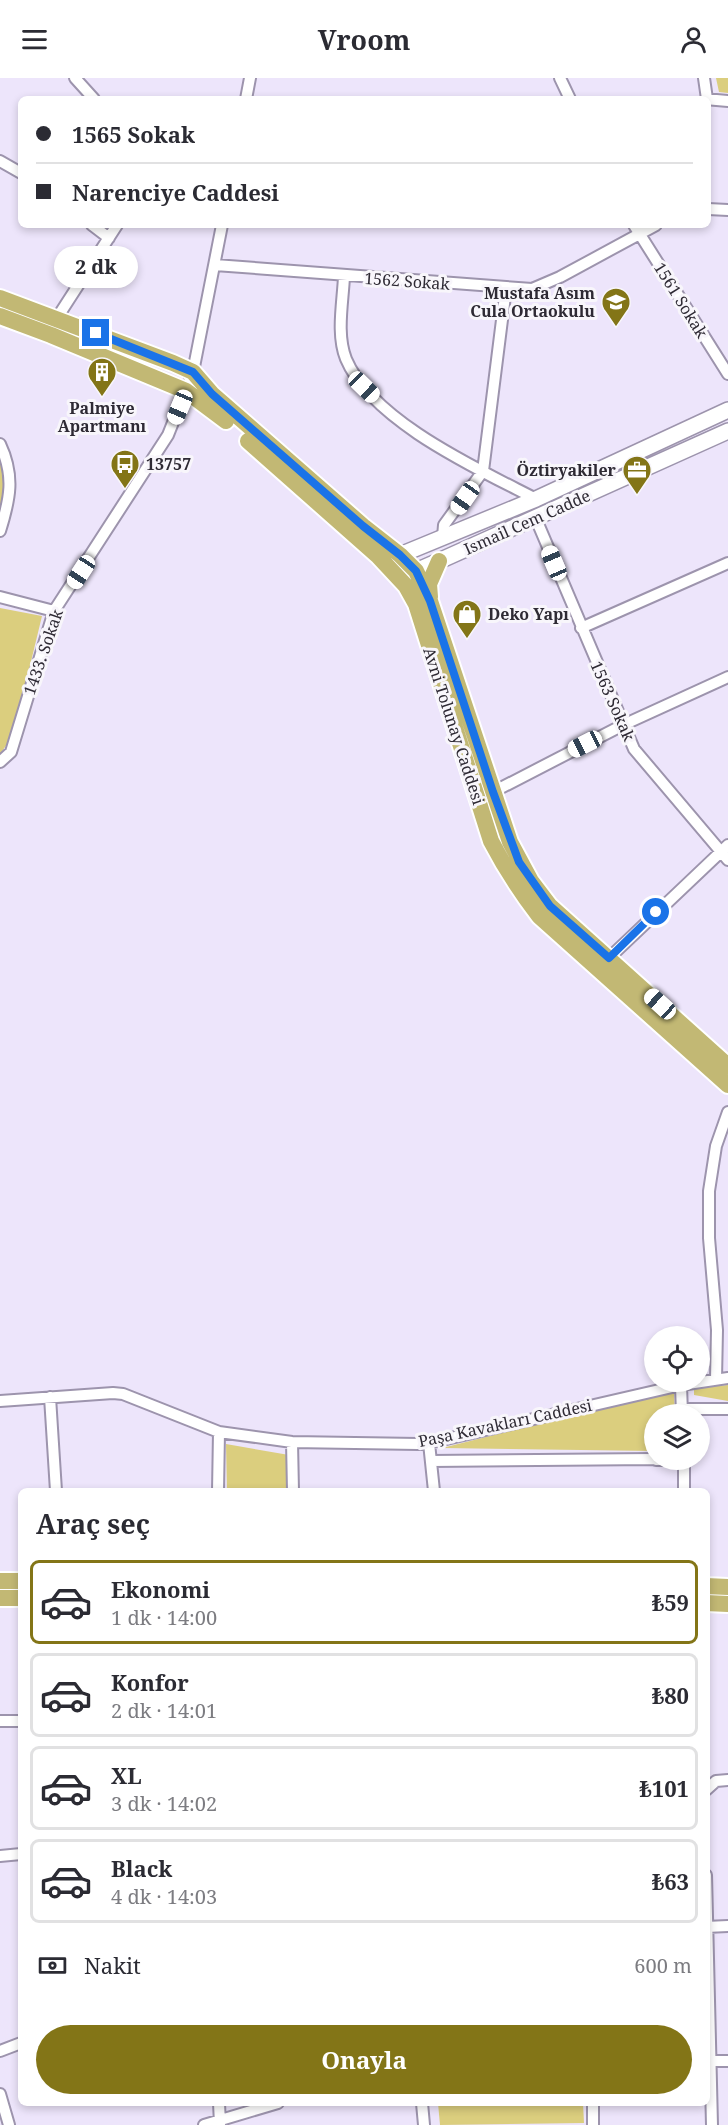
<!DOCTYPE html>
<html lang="tr">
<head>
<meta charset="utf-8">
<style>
  body { margin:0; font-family:"Noto Serif",serif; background:#f2f2f3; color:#2b2b33; height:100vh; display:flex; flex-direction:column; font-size:22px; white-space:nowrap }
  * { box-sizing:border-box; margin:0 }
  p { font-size:20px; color:#7c7c81 }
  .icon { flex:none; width:33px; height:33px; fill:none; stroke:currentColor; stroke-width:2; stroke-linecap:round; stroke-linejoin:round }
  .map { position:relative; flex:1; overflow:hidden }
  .details { position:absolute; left:18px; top:1410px; width:692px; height:618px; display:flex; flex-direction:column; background:#fff; border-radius:9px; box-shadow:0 3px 9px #0003 }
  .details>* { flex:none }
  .hud { position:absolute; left:18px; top:18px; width:693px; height:132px; border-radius:9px; box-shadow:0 3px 9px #0003; display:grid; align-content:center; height:132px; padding:0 18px; background:#fff }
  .buttons { position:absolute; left:644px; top:1248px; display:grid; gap:12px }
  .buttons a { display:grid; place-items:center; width:66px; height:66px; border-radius:50%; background:#fff; box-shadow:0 3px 9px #0003; font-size:30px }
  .end { position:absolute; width:27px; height:27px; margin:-14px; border:8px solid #1a73e8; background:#fff; box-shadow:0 0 0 3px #fff }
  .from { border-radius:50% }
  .bubble { position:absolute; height:42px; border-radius:21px; background:#fff; box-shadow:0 3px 9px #0003; font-size:20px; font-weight:700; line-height:42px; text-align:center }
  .car { position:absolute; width:18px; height:36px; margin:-18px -9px; border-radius:8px; box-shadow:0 0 4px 2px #0007; background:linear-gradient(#fff 24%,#345 0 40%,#fff 0 76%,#345 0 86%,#fff 0) }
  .hud b { display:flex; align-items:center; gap:21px; height:57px; font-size:22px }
  .hud b+b { border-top:2px solid #e1e1e2 }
  .hud i { width:15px; height:15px; background:#2b2b33 }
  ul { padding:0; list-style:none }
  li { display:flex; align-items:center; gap:18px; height:84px; margin:0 12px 9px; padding:0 6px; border:3px solid #e1e1e2; border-radius:9px }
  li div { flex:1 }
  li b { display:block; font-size:22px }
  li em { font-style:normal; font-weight:700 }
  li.on { border-color:#837517 }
  li>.icon { width:54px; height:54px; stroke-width:1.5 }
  h2 { padding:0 18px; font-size:27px; line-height:72px }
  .pay { display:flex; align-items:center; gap:15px; height:66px; padding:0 18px; font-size:22px }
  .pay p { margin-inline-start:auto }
  .cta { display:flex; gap:12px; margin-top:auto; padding:12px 18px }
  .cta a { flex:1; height:69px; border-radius:36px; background:#837517; color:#fff; font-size:24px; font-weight:700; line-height:69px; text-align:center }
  header { display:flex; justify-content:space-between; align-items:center; height:78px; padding:0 18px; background:#fff; font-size:27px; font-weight:700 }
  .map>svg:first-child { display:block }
  .green { fill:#dbce7e }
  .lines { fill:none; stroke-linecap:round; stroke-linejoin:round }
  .minor-casing { stroke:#9d94ad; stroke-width:14 }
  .secondary-casing { stroke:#9d94ad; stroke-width:18 }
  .primary-casing { stroke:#fff; stroke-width:20 }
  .minor { stroke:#fff; stroke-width:10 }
  .secondary { stroke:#fff; stroke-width:15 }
  .primary { stroke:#c2b874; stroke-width:16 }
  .route { stroke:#1a73e8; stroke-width:8 }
  .labels { text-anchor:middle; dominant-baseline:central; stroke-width:6; stroke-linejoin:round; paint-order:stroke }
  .street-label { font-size:16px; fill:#2e2a34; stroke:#f8f6fb }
  .poi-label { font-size:16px; font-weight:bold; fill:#2e2a34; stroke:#f8f6fb; text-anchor:end }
</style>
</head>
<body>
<header><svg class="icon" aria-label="menu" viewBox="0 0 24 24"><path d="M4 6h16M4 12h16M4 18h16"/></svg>Vroom<svg class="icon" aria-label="person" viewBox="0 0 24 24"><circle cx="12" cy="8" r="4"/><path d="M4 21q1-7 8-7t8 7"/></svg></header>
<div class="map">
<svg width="728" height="2047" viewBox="0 0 728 2047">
  <rect width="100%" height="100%" fill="#ede5fb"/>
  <path class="green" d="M 716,0 L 728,0 L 728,15 L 719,14 Z
    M 0,382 L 6,410 L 0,436 Z
    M 0,530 L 42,538 L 13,658 L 0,676 Z
    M 728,1307 L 728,1323 L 694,1317 L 694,1310 Z
    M 674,1314 L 675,1336 L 654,1336 L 654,1373 L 442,1370 L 589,1333 Z
    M 226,1366 L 289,1377 L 290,1413 L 227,1413 Z
    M 438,2025 L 583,2025 L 584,2045 L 440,2047 Z"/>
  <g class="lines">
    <g class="minor-casing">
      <path id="minor" d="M 75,0 L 94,21
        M 560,0 L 570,21
        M 704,0 L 707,21
        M 246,21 L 250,0
        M 705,21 L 728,23
        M 0,83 L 21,95
        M 708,131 L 728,132
        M 92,147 L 109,160
        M 634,147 L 728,296
        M 215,187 L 532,211 L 560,199 L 656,147
        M 344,198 C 343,224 336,256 346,281 C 372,343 478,391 536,421
        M 57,240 L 117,147
        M 0,366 C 15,398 10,421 0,453
        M 536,441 L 634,671 L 728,782
        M 443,459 L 444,447 L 483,393 L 506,210
        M 0,519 L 54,533
        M 581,550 L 728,485
        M 0,684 L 11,674 L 54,533 L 168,357 L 193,294 L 222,147
        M 493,714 L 623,647 L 728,599
        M 609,880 L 728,767
        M 716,1301 L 717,1252 L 709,1160 L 709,1113 L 716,1068 L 728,1034
        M 681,1307 L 682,1336
        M 50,1319 L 56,1413
        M 0,1323 L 113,1315 L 123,1316 L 219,1354 L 292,1364 L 418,1366 L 429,1365 L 681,1307 L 728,1300
        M 682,1331 L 728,1331
        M 292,1364 L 293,1413
        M 429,1365 L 434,1413
        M 656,1382 L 684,1382
        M 684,1382 L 684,1413
        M 431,1383 L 654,1381
        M 218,1413 L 219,1354
        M 0,1643 L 21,1643
        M 706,1712 L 716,1703 L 728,1702
        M 0,1778 L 21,1776
        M 706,1797 L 712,2047
        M 706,1849 L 728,1848
        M 0,1973 L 21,1965
        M 706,1983 L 728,1983
        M 0,2016 L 9,2047
        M 219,2025 L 220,2046
        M 422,2025 L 424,2047
        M 593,2025 L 593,2047
        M 204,2047 L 278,2025"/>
    </g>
    <g class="secondary-casing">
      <path id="secondary" d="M 400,477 L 536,421 L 728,332
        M 404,494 L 416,493 L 439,483 L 728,353"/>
    </g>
    <g class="primary-casing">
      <path id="primary" d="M 0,220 L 173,285 L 193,294 L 212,316 L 363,448 L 400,477 L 416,493 L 430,523 L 510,764 L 531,803 L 550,828 L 728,988
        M 0,238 L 51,257 L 186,313 L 226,343
        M 248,363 L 378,478 L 406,508 L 416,526 L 491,763 C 505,790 520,813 539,838 L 728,1007
        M 430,519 L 429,506 L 439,483
        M 0,1503 L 21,1503
        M 706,1508 L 728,1509
        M 0,1520 L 21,1520
        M 706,1525 L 728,1526"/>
    </g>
    <use href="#minor" class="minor"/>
    <use href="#secondary" class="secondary"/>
    <use href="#primary" class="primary"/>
  </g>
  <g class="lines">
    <path class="route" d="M 96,255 L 193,294 L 212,316 L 363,448 L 400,477 L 416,493 L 430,523 L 493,714 L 519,784 L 550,828 L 609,880 L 656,834"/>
  </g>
  <defs>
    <g id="school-pin" transform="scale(1.5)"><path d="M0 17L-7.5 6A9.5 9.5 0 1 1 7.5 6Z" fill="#837517" stroke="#f8f6fb"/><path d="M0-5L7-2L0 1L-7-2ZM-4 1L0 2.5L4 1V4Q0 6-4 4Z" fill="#fff"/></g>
    <g id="building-pin" transform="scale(1.5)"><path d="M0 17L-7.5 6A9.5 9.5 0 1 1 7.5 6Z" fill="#837517" stroke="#f8f6fb"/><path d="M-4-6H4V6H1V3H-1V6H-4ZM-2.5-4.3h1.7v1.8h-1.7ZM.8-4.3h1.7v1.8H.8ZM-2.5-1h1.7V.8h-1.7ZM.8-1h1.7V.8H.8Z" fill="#fff"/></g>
    <g id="bus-pin" transform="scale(1.5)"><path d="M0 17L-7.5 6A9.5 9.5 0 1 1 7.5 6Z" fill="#837517" stroke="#f8f6fb"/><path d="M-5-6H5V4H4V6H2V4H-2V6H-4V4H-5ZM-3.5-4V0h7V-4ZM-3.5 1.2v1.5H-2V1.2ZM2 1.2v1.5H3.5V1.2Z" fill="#fff"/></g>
    <g id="office-pin" transform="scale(1.5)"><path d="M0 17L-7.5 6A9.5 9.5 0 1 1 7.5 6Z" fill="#837517" stroke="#f8f6fb"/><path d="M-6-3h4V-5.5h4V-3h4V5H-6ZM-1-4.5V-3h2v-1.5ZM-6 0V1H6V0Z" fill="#fff"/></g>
    <g id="shop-pin" transform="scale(1.5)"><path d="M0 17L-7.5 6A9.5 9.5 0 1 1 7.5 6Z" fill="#837517" stroke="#f8f6fb"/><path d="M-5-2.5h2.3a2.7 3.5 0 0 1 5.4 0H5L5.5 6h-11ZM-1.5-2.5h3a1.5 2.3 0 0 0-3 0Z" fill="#fff"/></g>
  </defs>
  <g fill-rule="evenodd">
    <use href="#school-pin" x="616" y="224"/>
    <use href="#building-pin" x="102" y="294"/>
    <use href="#bus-pin" x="125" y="386"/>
    <use href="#office-pin" x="637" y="392"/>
    <use href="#shop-pin" x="467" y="536"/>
  </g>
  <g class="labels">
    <g class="street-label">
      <text transform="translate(407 203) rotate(4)">1562 Sokak</text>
      <text transform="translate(681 222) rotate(58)">1561 Sokak</text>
      <text transform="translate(527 444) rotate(-24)">Ismail Cem Cadde</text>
      <text transform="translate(43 574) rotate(-71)">1433. Sokak</text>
      <text transform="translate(613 623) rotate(66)">1563 Sokak</text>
      <text transform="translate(454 648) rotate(72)">Avni Tolunay Caddesi</text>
      <text transform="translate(505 1345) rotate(-12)">Paşa Kavakları Caddesi</text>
    </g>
    <g class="poi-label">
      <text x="595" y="215">Mustafa Asım<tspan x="595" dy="18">Cula Ortaokulu</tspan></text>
      <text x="102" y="330" text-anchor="middle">Palmiye<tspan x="102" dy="18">Apartmanı</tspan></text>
      <text x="146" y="386" text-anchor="start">13757</text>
      <text x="616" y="392">Öztiryakiler</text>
      <text x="488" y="536" text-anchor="start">Deko Yapı</text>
    </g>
  </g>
</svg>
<div class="buttons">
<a><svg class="icon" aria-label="locate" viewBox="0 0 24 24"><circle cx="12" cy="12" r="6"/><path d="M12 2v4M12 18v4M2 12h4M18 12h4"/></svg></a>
<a><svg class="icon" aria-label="layers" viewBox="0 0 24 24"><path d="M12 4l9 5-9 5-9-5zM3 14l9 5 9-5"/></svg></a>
</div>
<i class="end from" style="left:656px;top:834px"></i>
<i class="end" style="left:96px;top:255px"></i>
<div class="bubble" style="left:54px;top:168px;width:84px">2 dk</div>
<i class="car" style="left:364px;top:309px;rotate:134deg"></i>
<i class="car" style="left:180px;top:329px;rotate:203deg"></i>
<i class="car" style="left:465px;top:420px;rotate:215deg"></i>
<i class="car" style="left:554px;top:485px;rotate:337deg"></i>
<i class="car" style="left:81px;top:494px;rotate:213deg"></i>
<i class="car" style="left:585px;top:666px;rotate:243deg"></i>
<i class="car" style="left:660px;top:926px;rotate:312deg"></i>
<div class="hud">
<b><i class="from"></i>1565 Sokak</b>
<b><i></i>Narenciye Caddesi</b>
</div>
<section class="details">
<h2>Araç seç</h2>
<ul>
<li class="on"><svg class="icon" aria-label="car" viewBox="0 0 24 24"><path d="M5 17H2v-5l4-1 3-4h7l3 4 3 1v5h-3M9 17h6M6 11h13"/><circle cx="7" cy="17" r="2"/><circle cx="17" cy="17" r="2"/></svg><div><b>Ekonomi</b><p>1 dk · 14:00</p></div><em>₺59</em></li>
<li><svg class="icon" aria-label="car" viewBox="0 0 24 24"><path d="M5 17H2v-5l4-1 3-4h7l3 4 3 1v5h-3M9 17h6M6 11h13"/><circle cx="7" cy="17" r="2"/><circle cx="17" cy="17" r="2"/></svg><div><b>Konfor</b><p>2 dk · 14:01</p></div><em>₺80</em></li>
<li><svg class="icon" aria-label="car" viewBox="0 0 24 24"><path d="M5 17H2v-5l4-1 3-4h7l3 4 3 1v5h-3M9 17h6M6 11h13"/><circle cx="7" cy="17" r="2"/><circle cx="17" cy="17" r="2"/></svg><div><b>XL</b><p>3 dk · 14:02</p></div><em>₺101</em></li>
<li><svg class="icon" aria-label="car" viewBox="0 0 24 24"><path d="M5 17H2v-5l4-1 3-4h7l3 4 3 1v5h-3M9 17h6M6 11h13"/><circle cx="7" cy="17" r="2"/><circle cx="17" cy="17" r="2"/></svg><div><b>Black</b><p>4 dk · 14:03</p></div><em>₺63</em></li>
</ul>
<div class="pay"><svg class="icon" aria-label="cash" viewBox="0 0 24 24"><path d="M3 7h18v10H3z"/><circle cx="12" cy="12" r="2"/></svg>Nakit<p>600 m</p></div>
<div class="cta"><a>Onayla</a></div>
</section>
</div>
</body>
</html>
